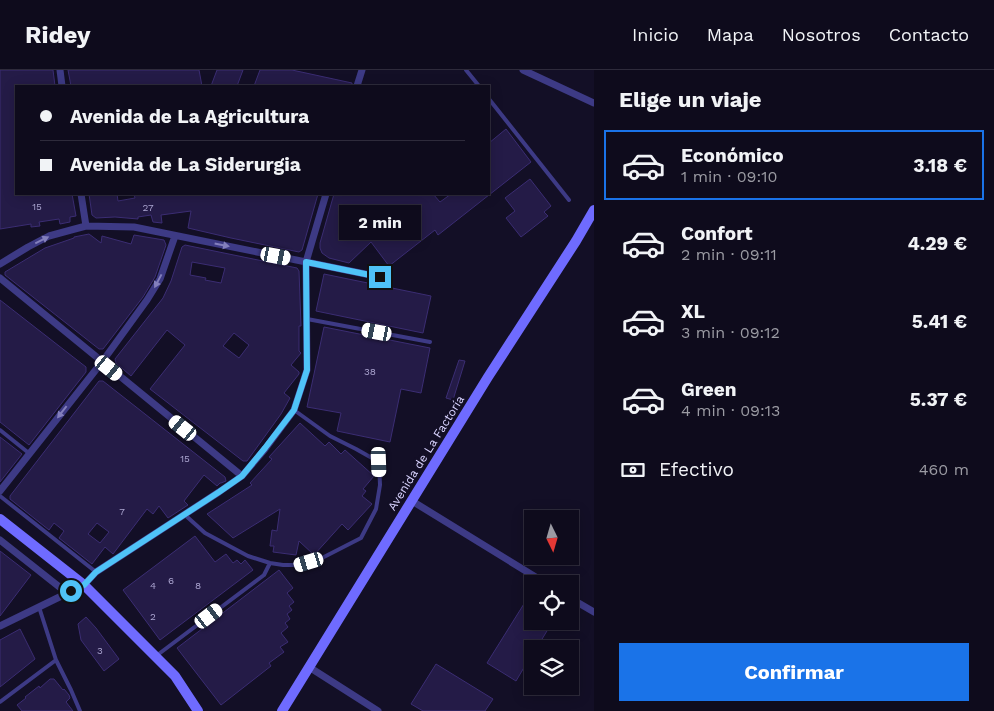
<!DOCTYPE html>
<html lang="es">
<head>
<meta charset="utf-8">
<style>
  body { margin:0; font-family:"Work Sans",sans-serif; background:#171425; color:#f1f3f6; height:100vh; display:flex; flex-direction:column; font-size:19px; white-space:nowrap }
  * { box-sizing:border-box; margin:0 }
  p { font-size:16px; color:#9b9ba3 }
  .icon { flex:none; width:28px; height:28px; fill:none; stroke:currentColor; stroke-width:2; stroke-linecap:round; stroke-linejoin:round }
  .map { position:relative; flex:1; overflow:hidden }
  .side { display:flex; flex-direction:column; background:#0e0b1c; width:400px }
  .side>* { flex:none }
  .top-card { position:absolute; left:15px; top:15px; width:475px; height:110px; border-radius:0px; box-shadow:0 2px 12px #0003,0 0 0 1px #2e2b3b; display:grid; align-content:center; height:110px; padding:0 25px; background:#0e0b1c }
  .needle { width:32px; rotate:175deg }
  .fabs { position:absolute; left:524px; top:440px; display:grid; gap:10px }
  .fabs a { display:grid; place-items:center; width:55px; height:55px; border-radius:0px; background:#0e0b1c; box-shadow:0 2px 12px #0003,0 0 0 1px #2e2b3b; font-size:25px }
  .end { position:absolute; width:22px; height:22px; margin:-11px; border:6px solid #4fc3f7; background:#111; box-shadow:0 0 0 2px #111 }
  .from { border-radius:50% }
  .bubble { position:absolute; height:35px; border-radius:0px; background:#0e0b1c; box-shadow:0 2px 12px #0003,0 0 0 1px #2e2b3b; font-size:16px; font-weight:700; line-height:35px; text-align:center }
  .car { position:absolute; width:15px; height:30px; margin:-15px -8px; border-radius:6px; box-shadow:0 0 4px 1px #0007; background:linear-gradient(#fff 24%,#345 0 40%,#fff 0 76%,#345 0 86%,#fff 0) }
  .top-card b { display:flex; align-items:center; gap:18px; height:48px; font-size:19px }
  .top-card b+b { border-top:1px solid #2e2b3b }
  .top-card i { width:12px; height:12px; background:#f1f3f6 }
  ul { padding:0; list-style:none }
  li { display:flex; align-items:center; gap:15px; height:70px; margin:0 10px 8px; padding:0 15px; border:2px solid transparent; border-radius:0px }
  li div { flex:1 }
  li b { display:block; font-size:19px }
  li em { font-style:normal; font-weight:700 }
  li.selected { border-color:#1a73e8 }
  li>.icon { width:45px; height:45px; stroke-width:1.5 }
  h2 { padding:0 25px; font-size:22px; line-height:60px }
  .pay { display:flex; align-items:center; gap:12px; height:55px; padding:0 25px; font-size:19px }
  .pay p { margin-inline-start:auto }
  .button { display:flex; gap:10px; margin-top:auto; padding:10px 25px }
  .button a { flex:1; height:58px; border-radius:0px; background:#1a73e8; color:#fff; font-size:20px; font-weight:700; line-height:58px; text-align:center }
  header { display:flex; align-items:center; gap:30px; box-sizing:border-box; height:70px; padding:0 25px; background:#0e0b1c; border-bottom:1px solid #2e2b3b }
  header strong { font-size:24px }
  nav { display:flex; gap:28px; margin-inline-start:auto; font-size:18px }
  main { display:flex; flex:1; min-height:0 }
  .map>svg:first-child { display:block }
  .building { fill:#241b47; stroke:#3b2d73; fill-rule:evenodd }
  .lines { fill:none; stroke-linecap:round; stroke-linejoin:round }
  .lane { stroke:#3d3a85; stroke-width:4 }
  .street { stroke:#3d3a85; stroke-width:7 }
  .secondary { stroke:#6f6bff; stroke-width:10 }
  .oneway { fill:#837fbc }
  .route { stroke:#4fc3f7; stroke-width:6 }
  .labels { text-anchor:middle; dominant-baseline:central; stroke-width:4.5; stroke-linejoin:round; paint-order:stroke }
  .number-label { font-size:10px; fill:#aca6d1 }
  .street-label { font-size:12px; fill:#d9d4ff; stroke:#130f26 }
</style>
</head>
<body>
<header>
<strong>Ridey</strong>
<nav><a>Inicio</a><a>Mapa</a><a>Nosotros</a><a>Contacto</a></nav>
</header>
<main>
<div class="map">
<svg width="594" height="641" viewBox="0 0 594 641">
  <rect width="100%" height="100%" fill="#130f26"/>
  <path class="building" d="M 0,0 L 53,0 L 55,16 L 16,16 L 16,124 L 72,124 L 76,146 L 70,147 L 70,152 L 60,154 L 59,149 L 39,152 L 40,156 L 31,157 L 31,154 L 0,159 Z
    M 68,0 L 199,0 L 202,16 L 71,16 Z
    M 217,0 L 243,0 L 237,16 L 211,16 Z
    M 260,0 L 292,0 L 352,13 L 352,16 L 254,16 Z
    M 506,59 L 531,92 L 438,165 L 435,160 L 389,196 L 371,172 L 349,193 L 329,188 L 322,183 L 320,178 L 320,173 L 334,124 L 433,124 L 440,132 L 451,124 L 489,124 L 489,73 Z
    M 530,109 L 551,136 L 544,142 L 548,146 L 521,167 L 506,148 L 515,141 L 505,128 Z
    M 89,124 L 117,124 L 118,131 L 135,128 L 134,124 L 318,124 L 302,180 L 299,182 L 231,168 L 188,158 L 191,141 L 161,145 L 162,153 L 153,152 L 151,145 L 138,147 L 138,149 L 115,147 L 96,148 L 92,145 Z
    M 89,164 L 101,173 L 102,166 L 131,174 L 134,165 L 164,170 L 166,175 L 155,207 L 143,227 L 103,279 L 99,279 L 5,205 L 5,202 L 45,178 L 74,168 L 74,167 Z
    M 185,175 L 297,198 L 299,201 L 301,256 L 299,256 L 299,281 L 301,283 L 291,295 L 299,302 L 299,304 L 284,323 L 290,328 L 281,344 L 247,391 L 243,391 L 150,319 L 185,275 L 167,260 L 131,306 L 116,293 L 115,289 L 163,228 L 171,211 L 182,177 ZM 192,192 L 225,198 L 221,213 L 205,210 L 206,208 L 190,205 ZM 234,263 L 249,275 L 239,288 L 223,276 Z
    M 324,204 L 431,226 L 423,263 L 316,241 Z
    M 0,230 L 86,297 L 86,302 L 29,375 L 0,352 Z
    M 324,257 L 430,278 L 421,323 L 401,319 L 390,372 L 337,361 L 341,343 L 307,337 Z
    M 459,290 L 465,291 L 453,330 L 446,328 Z
    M 99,311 L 103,311 L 225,407 L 226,411 L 221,413 L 220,413 L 217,416 L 204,405 L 184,431 L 188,435 L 168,448 L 159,436 L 153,444 L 147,439 L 113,484 L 105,477 L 92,494 L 59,468 L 64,461 L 54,453 L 49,460 L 10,429 L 10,426 ZM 97,453 L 109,462 L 100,473 L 88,464 Z
    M 300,353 L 325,376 L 329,372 L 341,384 L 345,380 L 374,406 L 363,419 L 366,421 L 362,426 L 372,434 L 348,460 L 342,454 L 314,485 L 299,471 L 296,485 L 273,482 L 274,476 L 270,476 L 272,460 L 277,461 L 280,439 L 233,468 L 207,444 L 252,415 L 250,413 L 272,389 L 269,387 Z
    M 0,367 L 22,384 L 0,412 Z
    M 195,466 L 215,492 L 226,484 L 233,493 L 237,490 L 241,494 L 245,490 L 253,500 L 160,570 L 123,520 Z
    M 0,481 L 31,505 L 0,546 Z
    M 279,500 L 293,518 L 287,523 L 294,532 L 289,536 L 292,540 L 287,544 L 290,549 L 285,553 L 288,557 L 281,563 L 288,572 L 280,577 L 284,582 L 269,593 L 271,596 L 221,635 L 177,578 Z
    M 527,529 L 532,532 L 532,551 L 553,551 L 536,579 L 532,579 L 532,584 L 516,611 L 487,593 Z
    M 86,547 L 96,558 L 119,589 L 104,601 L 81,570 L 78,554 Z
    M 20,559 L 35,589 L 0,617 L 0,570 Z
    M 436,594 L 493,629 L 485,641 L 423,641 L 411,634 Z
    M 50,609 L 54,609 L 63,620 L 64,619 L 69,625 L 70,628 L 66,632 L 73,641 L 22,641 L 17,635 L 26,628 L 25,627 L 39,616 L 40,618 Z"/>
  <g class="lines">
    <path class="lane" d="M 466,0 L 479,16
      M 489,29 L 569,130
      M 307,249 L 430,272
      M 0,360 L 30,384
      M 0,426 L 96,502
      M 185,445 L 205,463 L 248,486 L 270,493 L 283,495 L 299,495 L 320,489 L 361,468 L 376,439 L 380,415 L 379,392 L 356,379 L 330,366 L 294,340
      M 156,586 L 264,505 L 270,493
      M 56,590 L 71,620 L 80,641
      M 0,632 L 56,590 L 39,537"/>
    <path class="street" d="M 60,0 L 62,16
      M 523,0 L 594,33
      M 357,16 L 362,0
      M 81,124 L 86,156
      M 0,194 L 28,177 L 49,166 L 71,160 L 86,156 L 134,157 L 380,207
      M 0,208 L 242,406
      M 0,421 L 102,292 L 147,230 L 160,209 L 175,166
      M 412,431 L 547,514
      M 0,470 L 67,523
      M 570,528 L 594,542
      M 0,556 L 84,515 L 96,502 L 219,422 L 242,406 L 265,379 L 294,340 L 307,300 L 306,192 L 326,124
      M 309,597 L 378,641"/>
    <path class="secondary" d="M 0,449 L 84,515 L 175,606 L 198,641
      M 282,641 L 488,307 L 576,171 L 594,140"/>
  </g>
  <defs><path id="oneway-solid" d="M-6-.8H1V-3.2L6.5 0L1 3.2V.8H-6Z" transform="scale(1.25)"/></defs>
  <g class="oneway">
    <use href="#oneway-solid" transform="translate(42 170) rotate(-26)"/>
    <use href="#oneway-solid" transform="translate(222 175) rotate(11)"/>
    <use href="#oneway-solid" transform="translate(158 211) rotate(118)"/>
    <use href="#oneway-solid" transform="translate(62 342) rotate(128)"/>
  </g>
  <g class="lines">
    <path class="route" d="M 71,521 L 84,515 L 96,502 L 219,422 L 242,406 L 265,378 L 294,340 L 307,300 L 306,192 L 380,207"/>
  </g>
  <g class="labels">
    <g class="number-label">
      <text x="37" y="136">15</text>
      <text x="148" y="137">27</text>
      <text x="370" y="301">38</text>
      <text x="185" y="388">15</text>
      <text x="122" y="441">7</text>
      <text x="171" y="510">6</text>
      <text x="153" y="515">4</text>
      <text x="198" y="515">8</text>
      <text x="153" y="546">2</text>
      <text x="100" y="580">3</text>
    </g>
    <g class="street-label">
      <text transform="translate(426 383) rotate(-58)">Avenida de La Factoría</text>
    </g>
  </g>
</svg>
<div class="fabs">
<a><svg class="needle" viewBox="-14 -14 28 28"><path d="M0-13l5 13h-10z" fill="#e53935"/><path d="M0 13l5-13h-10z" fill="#9b9ba3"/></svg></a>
<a><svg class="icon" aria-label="locate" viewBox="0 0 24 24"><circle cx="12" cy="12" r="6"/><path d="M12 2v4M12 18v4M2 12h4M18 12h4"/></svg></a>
<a><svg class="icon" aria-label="layers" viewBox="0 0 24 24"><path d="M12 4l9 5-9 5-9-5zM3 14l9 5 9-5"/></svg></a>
</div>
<i class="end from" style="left:71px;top:521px"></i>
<i class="end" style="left:380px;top:207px"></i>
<div class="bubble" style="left:339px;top:135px;width:82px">2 min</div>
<i class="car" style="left:276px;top:186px;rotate:101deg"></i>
<i class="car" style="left:377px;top:262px;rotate:281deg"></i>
<i class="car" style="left:109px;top:298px;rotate:129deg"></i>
<i class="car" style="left:183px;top:358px;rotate:309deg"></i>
<i class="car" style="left:379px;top:392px;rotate:178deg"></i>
<i class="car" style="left:309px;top:492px;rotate:253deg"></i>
<i class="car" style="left:209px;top:546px;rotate:53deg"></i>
<div class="top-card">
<b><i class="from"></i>Avenida de La Agricultura</b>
<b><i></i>Avenida de La Siderurgia</b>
</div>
</div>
<section class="side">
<h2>Elige un viaje</h2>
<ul>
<li class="selected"><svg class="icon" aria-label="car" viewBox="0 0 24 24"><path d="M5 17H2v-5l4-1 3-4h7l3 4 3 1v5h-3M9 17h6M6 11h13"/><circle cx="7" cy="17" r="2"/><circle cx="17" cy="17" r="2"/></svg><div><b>Económico</b><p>1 min · 09:10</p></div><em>3.18 €</em></li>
<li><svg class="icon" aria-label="car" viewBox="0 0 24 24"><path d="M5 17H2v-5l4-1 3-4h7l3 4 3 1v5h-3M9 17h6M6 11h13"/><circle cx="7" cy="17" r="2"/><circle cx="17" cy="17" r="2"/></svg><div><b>Confort</b><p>2 min · 09:11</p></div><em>4.29 €</em></li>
<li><svg class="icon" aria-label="car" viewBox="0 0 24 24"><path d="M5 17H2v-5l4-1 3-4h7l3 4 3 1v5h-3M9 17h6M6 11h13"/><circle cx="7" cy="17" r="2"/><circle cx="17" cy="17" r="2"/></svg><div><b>XL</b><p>3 min · 09:12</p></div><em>5.41 €</em></li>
<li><svg class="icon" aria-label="car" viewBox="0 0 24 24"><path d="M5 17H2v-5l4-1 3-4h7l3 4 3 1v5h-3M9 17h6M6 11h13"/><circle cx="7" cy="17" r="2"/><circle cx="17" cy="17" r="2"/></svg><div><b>Green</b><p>4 min · 09:13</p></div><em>5.37 €</em></li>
</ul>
<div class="pay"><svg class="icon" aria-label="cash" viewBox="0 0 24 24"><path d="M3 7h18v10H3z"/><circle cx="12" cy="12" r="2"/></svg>Efectivo<p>460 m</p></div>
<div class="button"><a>Confirmar</a></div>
</section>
</main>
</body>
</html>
